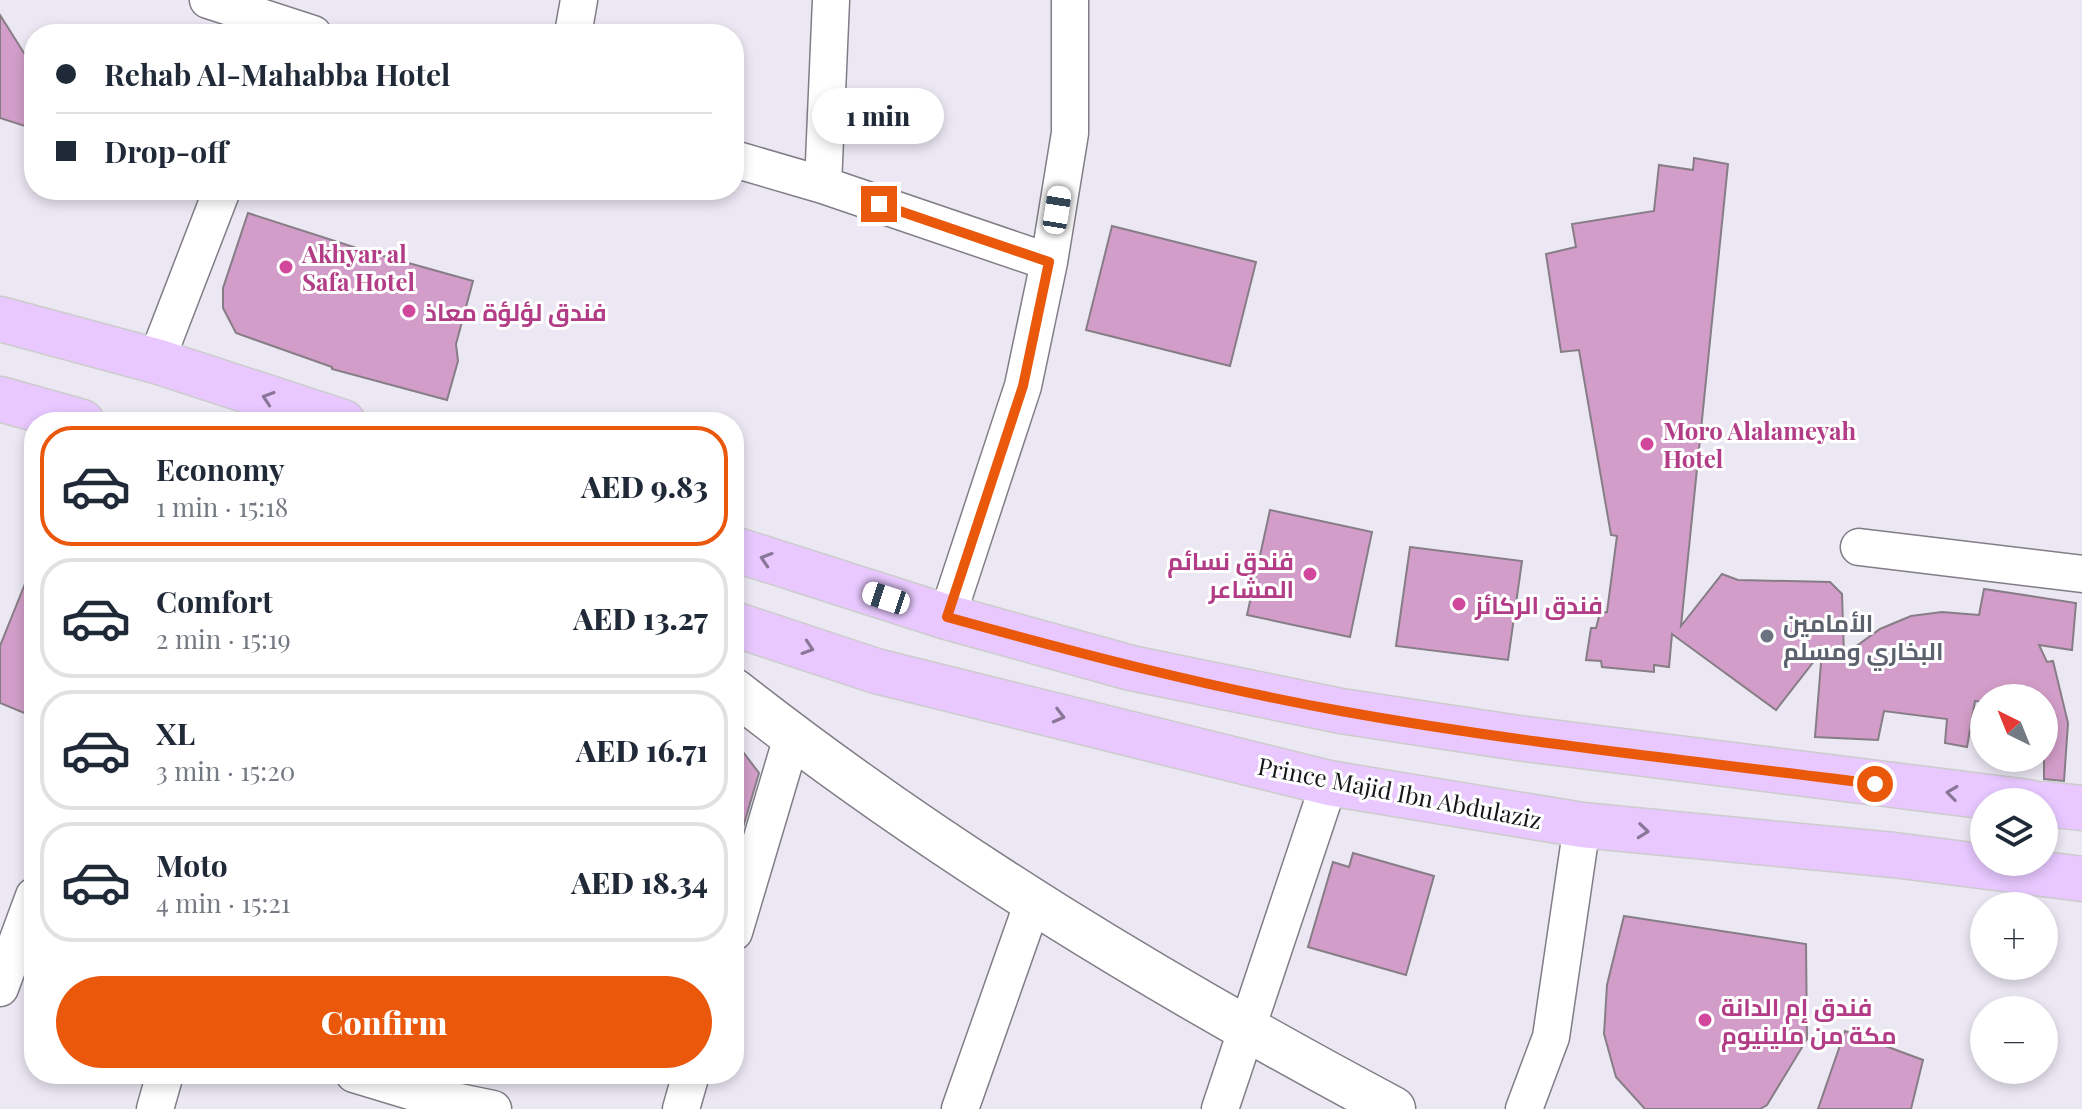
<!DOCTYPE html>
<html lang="en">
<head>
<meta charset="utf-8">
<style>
  body { margin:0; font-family:"Playfair Display",Cairo,serif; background:#f2f2f3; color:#1f2937; height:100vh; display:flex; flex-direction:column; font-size:30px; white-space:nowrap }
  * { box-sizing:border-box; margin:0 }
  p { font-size:26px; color:#747a83 }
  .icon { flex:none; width:44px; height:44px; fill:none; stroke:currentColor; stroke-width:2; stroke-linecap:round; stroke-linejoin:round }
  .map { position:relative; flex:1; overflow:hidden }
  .side { position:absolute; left:24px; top:412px; width:720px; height:672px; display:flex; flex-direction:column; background:#fff; border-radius:32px; box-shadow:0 4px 12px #0003 }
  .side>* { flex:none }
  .top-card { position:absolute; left:24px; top:24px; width:720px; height:176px; border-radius:32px; box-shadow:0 4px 12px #0003; display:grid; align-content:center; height:176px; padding:0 32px; background:#fff }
  .needle { width:52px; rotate:317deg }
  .fabs { position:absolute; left:1970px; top:684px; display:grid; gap:16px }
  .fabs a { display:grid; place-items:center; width:88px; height:88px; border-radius:50%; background:#fff; box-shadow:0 4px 12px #0003; font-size:40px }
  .end { position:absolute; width:36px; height:36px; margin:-18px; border:10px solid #ea580c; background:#fff; box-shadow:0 0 0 4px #fff }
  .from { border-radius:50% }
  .bubble { position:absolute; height:56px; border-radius:28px; background:#fff; box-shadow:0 4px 12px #0003; font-size:26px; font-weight:800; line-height:56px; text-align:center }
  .car { position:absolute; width:24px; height:48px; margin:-24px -12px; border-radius:10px; box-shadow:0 0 6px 2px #0007; background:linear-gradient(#fff 24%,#345 0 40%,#fff 0 76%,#345 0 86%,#fff 0) }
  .top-card b { display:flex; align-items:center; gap:28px; height:76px; font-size:30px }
  .top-card b+b { border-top:2px solid #e0e1e3 }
  .top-card i { width:20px; height:20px; background:#1f2937 }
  ul { padding:14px 0 0; list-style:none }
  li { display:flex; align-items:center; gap:24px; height:120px; margin:0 16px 12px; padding:0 16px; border:4px solid #e0e1e3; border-radius:32px }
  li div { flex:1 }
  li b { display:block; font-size:30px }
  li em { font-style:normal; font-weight:800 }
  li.current { border-color:#ea580c }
  li>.icon { width:72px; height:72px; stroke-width:1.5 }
  .primary-button { display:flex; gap:16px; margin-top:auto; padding:16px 32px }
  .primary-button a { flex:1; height:92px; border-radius:48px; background:#ea580c; color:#fff; font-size:32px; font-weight:800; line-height:92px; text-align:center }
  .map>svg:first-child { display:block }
  .building { fill:#d29ec9; stroke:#877d85; stroke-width:2 }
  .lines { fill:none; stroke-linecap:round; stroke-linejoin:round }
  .street-casing { stroke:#807d87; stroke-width:39 }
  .secondary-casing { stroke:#807d87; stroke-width:47 }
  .primary-casing { stroke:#ccc; stroke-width:47 }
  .street { stroke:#fff; stroke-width:36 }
  .secondary { stroke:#fff; stroke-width:44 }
  .primary { stroke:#e8c8ff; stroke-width:44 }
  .oneway { stroke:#8a7798 }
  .route { stroke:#ea580c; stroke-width:10 }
  .hotel-dot { fill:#d1479c; stroke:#fff; stroke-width:3 }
  .worship-dot { fill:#6b7280; stroke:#fff; stroke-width:3 }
  .labels { text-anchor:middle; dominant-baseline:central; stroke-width:6; stroke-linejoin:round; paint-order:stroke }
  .hotel-label { font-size:24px; font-weight:bold; fill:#b23c85; stroke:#fff; text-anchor:start }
  .worship-label { font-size:24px; font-weight:bold; fill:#5b616d; stroke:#fff; text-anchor:start }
  .street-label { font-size:24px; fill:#161519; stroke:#fff }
</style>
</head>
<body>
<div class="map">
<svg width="2082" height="1109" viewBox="0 0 2082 1109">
  <rect width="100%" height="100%" fill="#ebe7f3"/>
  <path class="building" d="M 0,15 L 24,53 L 34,59 L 34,129 L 0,118 Z
    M 1694,158 L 1728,164 L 1681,626 L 1722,574 L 1738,580 L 1830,582 L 1842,594 L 1844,655 L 1880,629 L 1911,616 L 1942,612 L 1979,615 L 1984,589 L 2076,603 L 2072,650 L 2039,645 L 2047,662 L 2053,661 L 2068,723 L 2064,781 L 2044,779 L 2044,698 L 1984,698 L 1984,702 L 1975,701 L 1967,747 L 1945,743 L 1947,719 L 1884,711 L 1878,740 L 1815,737 L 1822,651 L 1776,710 L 1672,634 L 1669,667 L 1654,665 L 1654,672 L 1602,667 L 1601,661 L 1586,660 L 1591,628 L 1596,628 L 1600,613 L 1607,612 L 1617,536 L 1611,535 L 1579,350 L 1561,352 L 1546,254 L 1576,247 L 1572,224 L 1654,211 L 1659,165 L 1693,170 Z
    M 248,213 L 369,252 L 473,281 L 456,344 L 458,361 L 447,400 L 332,369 L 332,367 L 236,333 L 223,308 L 223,288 Z
    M 1112,226 L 1256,262 L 1230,366 L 1086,330 Z
    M 1270,510 L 1372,532 L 1350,637 L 1247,615 Z
    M 1410,547 L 1522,561 L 1508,660 L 1396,646 Z
    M 33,564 L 34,565 L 34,717 L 0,703 L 0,646 Z
    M 734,740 L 759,773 L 734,858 Z
    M 1353,853 L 1434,876 L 1406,975 L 1308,947 L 1333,862 L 1349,867 Z
    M 1624,916 L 1806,944 L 1807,1039 L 1767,1105 L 1760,1109 L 1645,1109 L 1616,1077 L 1604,1034 L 1607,985 Z
    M 1845,1031 L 1923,1060 L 1911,1109 L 1818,1109 Z"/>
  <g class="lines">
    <g class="street-casing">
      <path id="street" d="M 208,0 L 313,34
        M 573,34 L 579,0
        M 734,159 L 823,185 L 1049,262
        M 823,185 L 831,0
        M 156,361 L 222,190
        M 1859,547 L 2082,574
        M 947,617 L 1023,386 L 1049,262 L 1070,133 L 1070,0
        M 734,932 L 792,737
        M 0,988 L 34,896
        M 354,1074 L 420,1094 L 493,1109
        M 155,1109 L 165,1074
        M 681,1109 L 691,1074
        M 960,1109 L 1033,902
        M 1220,1109 L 1329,783
        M 1524,1109 L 1551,1037 L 1582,825"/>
    </g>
    <g class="secondary-casing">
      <path id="secondary" d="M 734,691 C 939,852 1164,987 1393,1109"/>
    </g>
    <g class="primary-casing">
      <path id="primary" d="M 0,319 L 156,361 L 343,422
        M 0,399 L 82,422
        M 734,549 L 947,617 L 1131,668 L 1341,711 L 1518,738 L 2029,802
        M 734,624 L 876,671 L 1329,783 L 1582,825 L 1894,855 L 2082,879
        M 2044,804 L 2082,808"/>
    </g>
    <use href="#street" class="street"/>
    <use href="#secondary" class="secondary"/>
    <use href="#primary" class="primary"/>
  </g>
  <defs><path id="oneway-chevron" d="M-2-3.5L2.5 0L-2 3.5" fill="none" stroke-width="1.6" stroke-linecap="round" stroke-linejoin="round" transform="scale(2)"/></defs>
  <g class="oneway">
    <use href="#oneway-chevron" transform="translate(268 398) rotate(-162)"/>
    <use href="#oneway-chevron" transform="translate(766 559) rotate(-162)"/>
    <use href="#oneway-chevron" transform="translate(808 648) rotate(18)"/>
    <use href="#oneway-chevron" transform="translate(1059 716) rotate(14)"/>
    <use href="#oneway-chevron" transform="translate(1952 793) rotate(-173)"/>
    <use href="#oneway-chevron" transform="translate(1643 831) rotate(6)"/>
  </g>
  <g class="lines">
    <path class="route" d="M 879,204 L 1049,262 L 1023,386 L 947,617 C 1077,653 1208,687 1341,711 C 1518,743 1697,761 1875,784"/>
  </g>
  <g class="hotel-dot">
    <circle cx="286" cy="267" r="8"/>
    <circle cx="409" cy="311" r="8"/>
    <circle cx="1647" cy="444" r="8"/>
    <circle cx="1310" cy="574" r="8"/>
    <circle cx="1459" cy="604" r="8"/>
    <circle cx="1705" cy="1020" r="8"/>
  </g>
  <circle class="worship-dot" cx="1767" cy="636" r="8"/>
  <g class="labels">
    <g class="hotel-label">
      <text x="302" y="253">Akhyar al<tspan x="302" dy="28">Safa Hotel</tspan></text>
      <text x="425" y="311">فندق لؤلؤة معاذ</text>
      <text x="1663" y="430">Moro Alalameyah<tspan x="1663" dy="28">Hotel</tspan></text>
      <text x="1294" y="560" text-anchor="end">فندق نسائم<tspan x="1294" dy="28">المشاعر</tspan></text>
      <text x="1475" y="604">فندق الركائز</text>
      <text x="1721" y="1006">فندق إم الدانة<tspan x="1721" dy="28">مكة من ملينيوم</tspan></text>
    </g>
    <g class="worship-label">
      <text x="1783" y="622">الأمامين<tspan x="1783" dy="28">البخاري ومسلم</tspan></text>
    </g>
    <g class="street-label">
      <text transform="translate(1400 792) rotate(11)">Prince Majid Ibn Abdulaziz</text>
    </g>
  </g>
</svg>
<div class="fabs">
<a><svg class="needle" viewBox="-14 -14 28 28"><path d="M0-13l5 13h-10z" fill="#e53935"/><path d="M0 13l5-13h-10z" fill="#747a83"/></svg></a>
<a><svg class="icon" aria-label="layers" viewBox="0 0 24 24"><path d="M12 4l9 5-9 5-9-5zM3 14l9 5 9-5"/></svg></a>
<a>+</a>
<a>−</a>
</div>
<i class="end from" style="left:1875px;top:784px"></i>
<i class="end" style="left:879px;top:204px"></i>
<div class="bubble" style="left:812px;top:88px;width:132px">1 min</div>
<i class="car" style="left:1057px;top:210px;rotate:9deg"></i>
<i class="car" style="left:886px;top:598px;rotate:288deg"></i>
<div class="top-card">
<b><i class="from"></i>Rehab Al-Mahabba Hotel</b>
<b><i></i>Drop-off</b>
</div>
<section class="side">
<ul>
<li class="current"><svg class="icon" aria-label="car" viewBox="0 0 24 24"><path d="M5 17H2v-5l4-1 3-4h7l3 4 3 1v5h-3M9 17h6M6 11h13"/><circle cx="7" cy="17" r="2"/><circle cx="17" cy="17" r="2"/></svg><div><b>Economy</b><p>1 min · 15:18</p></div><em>AED 9.83</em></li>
<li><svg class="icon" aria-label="car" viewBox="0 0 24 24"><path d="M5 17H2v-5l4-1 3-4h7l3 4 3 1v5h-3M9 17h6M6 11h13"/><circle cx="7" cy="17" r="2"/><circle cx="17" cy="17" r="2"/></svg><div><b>Comfort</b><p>2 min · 15:19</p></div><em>AED 13.27</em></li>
<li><svg class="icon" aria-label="car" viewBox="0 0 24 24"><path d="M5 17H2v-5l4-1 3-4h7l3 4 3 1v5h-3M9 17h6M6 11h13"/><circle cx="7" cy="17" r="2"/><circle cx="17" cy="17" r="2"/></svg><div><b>XL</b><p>3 min · 15:20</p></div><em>AED 16.71</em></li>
<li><svg class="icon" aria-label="car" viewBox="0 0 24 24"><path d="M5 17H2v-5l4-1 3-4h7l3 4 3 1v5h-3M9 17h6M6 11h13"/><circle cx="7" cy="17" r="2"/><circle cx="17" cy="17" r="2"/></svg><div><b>Moto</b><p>4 min · 15:21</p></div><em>AED 18.34</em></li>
</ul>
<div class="primary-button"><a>Confirm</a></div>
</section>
</div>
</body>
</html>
